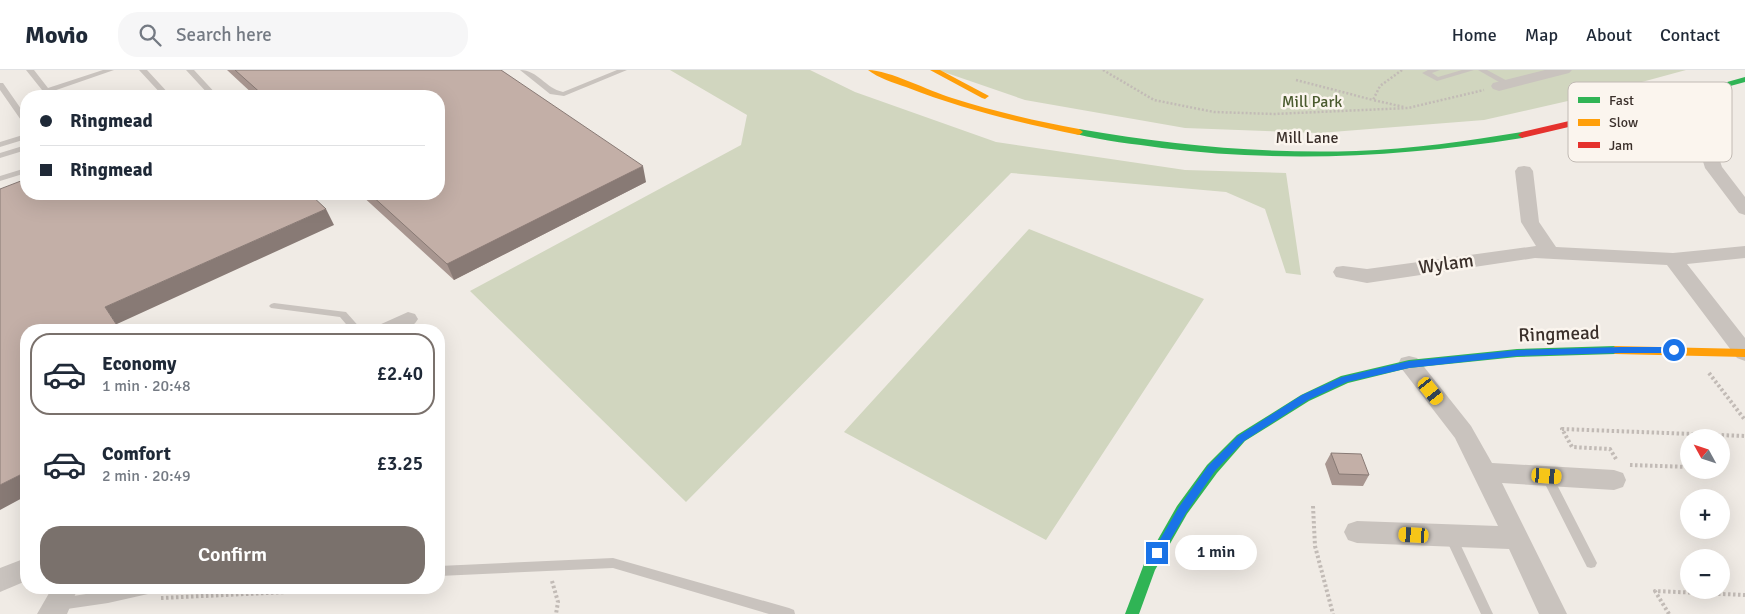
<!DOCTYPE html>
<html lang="en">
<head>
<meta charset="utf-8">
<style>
  body { margin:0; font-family:Signika,sans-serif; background:#f6f6f7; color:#1f2937; height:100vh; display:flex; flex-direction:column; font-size:19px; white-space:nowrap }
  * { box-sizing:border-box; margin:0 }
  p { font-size:16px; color:#747a83 }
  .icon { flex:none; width:28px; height:28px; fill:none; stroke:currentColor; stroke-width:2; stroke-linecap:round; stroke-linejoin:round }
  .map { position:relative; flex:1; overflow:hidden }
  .sheet { position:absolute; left:20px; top:254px; width:425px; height:270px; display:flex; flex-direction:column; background:#fff; border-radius:20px; box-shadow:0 5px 20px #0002 }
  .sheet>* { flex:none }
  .banner { position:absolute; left:20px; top:20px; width:425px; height:110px; border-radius:20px; box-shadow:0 5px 20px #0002; display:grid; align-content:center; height:110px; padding:0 20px; background:#fff }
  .needle { width:32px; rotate:310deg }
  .tools { position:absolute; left:1680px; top:359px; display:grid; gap:10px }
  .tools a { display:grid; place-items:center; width:50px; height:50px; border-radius:50%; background:#fff; box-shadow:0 5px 20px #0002; font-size:25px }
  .end { position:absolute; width:22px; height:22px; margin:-11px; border:6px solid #1a73e8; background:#fff; box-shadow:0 0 0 2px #fff }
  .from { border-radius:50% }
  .bubble { position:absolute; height:35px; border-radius:18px; background:#fff; box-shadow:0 5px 20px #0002; font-size:16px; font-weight:600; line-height:35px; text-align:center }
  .car { position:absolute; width:15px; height:30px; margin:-15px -8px; border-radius:6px; box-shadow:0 0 4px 1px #0007; background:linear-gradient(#f5c518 24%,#345 0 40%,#f5c518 0 76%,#345 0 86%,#f5c518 0) }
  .banner b { display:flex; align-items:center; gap:18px; height:48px; font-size:19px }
  .banner b+b { border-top:1px solid #e0e1e3 }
  .banner i { width:12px; height:12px; background:#1f2937 }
  ul { padding:9px 0 0; list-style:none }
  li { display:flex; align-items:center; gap:15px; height:82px; margin:0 10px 8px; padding:0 10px; border:2px solid transparent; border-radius:20px }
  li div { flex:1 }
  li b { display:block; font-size:19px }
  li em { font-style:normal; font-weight:600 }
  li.selected { border-color:#7a716c }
  li>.icon { width:45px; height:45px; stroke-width:1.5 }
  .primary-button { display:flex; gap:10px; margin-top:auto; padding:10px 20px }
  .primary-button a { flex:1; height:58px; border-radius:20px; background:#7a716c; color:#fff; font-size:20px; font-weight:600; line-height:58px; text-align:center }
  header { display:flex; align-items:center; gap:30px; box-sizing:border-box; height:70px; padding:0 25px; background:#fff; border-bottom:1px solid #e0e1e3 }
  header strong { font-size:24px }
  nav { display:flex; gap:28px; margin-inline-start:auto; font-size:18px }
  .search { width:350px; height:45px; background:#f6f6f7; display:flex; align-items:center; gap:12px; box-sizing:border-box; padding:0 18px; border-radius:20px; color:#747a83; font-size:19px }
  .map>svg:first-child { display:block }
  .green { fill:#d1d6bf }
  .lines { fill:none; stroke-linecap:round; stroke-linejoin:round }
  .path-far1 { stroke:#c2bbb6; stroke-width:2.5; stroke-dasharray:2 2; stroke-linecap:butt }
  .path { stroke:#c2bbb6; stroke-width:4; stroke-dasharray:2.5 2.5; stroke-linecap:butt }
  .lane { fill:#c9c3be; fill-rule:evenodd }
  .street { fill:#c9c3be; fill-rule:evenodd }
  .fast { fill:#30b455; fill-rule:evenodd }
  .slow { fill:#ff9f0a; fill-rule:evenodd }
  .jam { fill:#e5322d; fill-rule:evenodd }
  .wall { fill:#a89690 }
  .shaded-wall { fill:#887a75 }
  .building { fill:#c3afa7; stroke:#887a75 }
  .route { fill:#1a73e8 }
  .labels { text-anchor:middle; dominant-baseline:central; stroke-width:5; stroke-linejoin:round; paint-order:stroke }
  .far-park-label { font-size:16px; fill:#4a5a2e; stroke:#fbf5ee }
  .far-street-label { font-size:16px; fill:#3b302b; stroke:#fbf5ee }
  .street-label { font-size:19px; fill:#3b302b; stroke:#fbf5ee }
  .key { fill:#fbf5ee; stroke:#c1bab4; stroke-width:1 }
  .key-label { font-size:14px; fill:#3b302b }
</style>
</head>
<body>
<header>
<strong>Movio</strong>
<div class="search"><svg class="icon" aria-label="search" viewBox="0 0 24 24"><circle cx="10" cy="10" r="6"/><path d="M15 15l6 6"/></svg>Search here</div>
<nav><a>Home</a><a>Map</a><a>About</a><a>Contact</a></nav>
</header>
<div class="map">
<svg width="1745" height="544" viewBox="0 0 1745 544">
  <rect width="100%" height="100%" fill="#f0ebe5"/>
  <path class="green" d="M 670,0 L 810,0 L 855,22 L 996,72 L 1185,100 L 1286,103 L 1301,205 L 1286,203 L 1265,139 L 1226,122 L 1011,103 L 686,432 L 470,221 L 741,75 L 747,45 Z
    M 938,0 L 1686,0 L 1594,25 L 1484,50 L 1319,63 L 1185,58 L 1025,30 Z
    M 1029,159 L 1204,229 L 1046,470 L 844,362 Z"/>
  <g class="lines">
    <path class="path-far1" d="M 1103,0 L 1154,30 L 1214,42 L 1274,44 L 1408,38 L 1484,20
      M 1402,0 L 1380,16 L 1373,30 L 1404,37
      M 1296,10 L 1373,30"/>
    <path class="path" d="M 1709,303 L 1745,350
      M 1616,389 L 1610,379 L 1572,377 L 1562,359 L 1745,366
      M 1630,395 L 1689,397
      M 1313,436 L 1315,476 L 1333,544
      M 552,511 L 558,532 L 556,544
      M 161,528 L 373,518
      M 1669,544 L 1655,521 L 1745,525"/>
    <path class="lane" d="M 26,0 L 34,0 L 48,18 L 103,0 L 114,0 L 39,26 L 28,26 L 42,20 Z
      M 139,0 L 147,0 L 171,26 L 163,26 Z
      M 186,0 L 194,0 L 218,26 L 210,26 Z
      M 520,0 C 538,0 545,18 563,22 L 617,0 L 627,0 L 564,26 L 550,24 Z
      M 1428,0 L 1440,0 L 1432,3 L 1438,7 L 1462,0 L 1474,0 L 1437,11 L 1422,3 Z
      M 1478,0 L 1487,0 L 1513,14 L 1506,16 Z
      M 0,13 L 3,13 L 26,46 L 26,53 L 23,53 L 0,20 Z
      M 26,64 L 26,69 L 0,77 L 0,72 Z
      M 26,75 L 26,80 L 0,88 L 0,83 Z
      M 26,98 L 26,103 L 0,111 L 0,106 Z
      M 274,233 L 346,242 L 362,260 L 351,260 L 340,247 L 271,238 L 269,236 L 271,234 Z
      M 1547,401 L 1551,403 L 1595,489 L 1597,493 L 1595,497 L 1591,498 L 1587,497 L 1541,406 L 1543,403 Z
      M 1451,462 L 1455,463 L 1493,544 L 1481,544 L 1445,467 L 1447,463 Z
      M 613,488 L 789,538 L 794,540 L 795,544 L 769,544 L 613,498 L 439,506 L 439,496 Z
      M 125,518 L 154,518 L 152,522 L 148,524 L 108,533 L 60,540 L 55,538 L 54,534 L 55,530 L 60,528 Z"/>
    <path class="street" d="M 1545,0 L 1572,0 L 1569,3 L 1499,21 L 1493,19 L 1491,16 L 1493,13 Z
      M 1701,53 L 1707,55 L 1709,58 L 1722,97 L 1745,127 L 1745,145 L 1739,143 L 1705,98 L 1693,58 L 1695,55 Z
      M 1524,96 L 1530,97 L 1533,101 L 1539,152 L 1556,177 L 1673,183 L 1745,176 L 1745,188 L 1687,194 L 1745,268 L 1745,291 L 1737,288 L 1667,195 L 1535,188 L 1367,213 L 1336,207 L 1333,202 L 1336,197 L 1343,196 L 1367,199 L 1536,176 L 1521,152 L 1515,101 L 1518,97 Z
      M 408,242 L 415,244 L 418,249 C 410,264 390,260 376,260 L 379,255 Z
      M 1409,286 L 1417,288 L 1471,356 L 1492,393 L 1614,400 L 1623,403 L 1626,410 L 1623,417 L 1614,420 L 1502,413 L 1567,544 L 1539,544 L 1509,479 L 1357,473 L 1348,470 L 1344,462 L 1348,454 L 1357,451 L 1498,456 L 1455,368 L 1398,294 L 1401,288 Z
      M 26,488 L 26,511 L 0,522 L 0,498 Z
      M 52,518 L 78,518 L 67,544 L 37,544 Z"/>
    <path class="fast" d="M 1745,7 L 1745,12 L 1642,40 L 1638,37 Z
      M 1079,59 C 1171,75 1262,84 1356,81 C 1412,79 1467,71 1522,62 L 1526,65 L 1522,68 C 1402,87 1283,93 1162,78 C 1134,74 1104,71 1076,64 L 1076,60 Z
      M 1615,276 L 1621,280 L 1615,284 L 1517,287 L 1409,298 L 1348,313 L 1309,331 L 1245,371 L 1217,403 L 1187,444 L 1155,500 L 1139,544 L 1125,544 L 1144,494 L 1177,436 L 1207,395 L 1237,365 L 1301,325 L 1341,306 L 1409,290 L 1517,279 Z"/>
    <path class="slow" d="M 868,0 C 889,0 929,21 952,28 C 993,41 1036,51 1079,59 L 1083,62 L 1079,65 C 1020,53 962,39 906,17 C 894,13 878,8 868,0 Z
      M 930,0 L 940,0 L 989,26 L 985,29 L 982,28 Z
      M 1615,276 L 1745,279 L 1745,287 L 1615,284 L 1609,280 Z"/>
    <path class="jam" d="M 1642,34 L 1645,35 L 1645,39 L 1522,68 L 1518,65 L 1522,62 Z"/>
  </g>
  <path class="wall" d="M 227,0 L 501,0 L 646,112 L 454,210 L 360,124 L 439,124 L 439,26 L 255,26 Z
    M 1331,383 L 1369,405 L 1363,416 L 1332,415 L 1325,394 Z"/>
  <path class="shaded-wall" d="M 643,96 L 646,112 L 454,210 L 447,194 Z
    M 326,139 L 334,155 L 117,254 L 121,260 L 120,260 L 105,237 Z
    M 26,402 L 26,426 L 0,440 L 0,415 Z"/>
  <path class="building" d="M 235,0 L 501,0 L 643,96 L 447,194 L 370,124 L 439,124 L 439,26 L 264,26 Z
    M 26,109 L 26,124 L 310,124 L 326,139 L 105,237 L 120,260 L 26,260 L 26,402 L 0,415 L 0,119 Z
    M 1331,383 L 1361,384 L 1369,405 L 1339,404 Z"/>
  <path class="route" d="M 1621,277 L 1674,277 L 1678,280 L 1674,283 L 1621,283 L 1517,286 L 1409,298 L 1347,312 L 1308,330 L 1244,371 L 1215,401 L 1186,443 L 1161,486 L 1157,488 L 1152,483 L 1179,437 L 1208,396 L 1238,366 L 1302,325 L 1342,307 L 1409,291 L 1517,280 Z"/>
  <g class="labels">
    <g class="far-park-label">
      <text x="1312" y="32">Mill Park</text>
    </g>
    <g class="far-street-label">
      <text x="1307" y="68">Mill Lane</text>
    </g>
    <g class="street-label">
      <text transform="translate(1446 194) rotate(-8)">Wylam</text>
      <text transform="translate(1559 264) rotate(-2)">Ringmead</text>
    </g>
  </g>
  <rect x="1568" y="12" width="164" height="80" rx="8" class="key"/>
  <rect x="1578" y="27" width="22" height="6" fill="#30b455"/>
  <rect x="1578" y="49" width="22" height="7" fill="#ff9f0a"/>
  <rect x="1578" y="72" width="22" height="6" fill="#e5322d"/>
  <g class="key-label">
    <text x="1609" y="35">Fast</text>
    <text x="1609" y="57">Slow</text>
    <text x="1609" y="80">Jam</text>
  </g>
</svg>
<div class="tools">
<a><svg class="needle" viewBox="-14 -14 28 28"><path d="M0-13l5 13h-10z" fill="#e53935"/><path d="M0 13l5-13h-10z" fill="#747a83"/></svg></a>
<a>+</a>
<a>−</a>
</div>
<i class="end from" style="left:1674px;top:280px"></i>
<i class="end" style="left:1157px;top:483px"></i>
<div class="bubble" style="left:1175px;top:465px;width:82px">1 min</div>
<i class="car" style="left:1431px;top:321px;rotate:141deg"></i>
<i class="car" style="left:1547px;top:406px;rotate:94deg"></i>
<i class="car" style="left:1414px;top:465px;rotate:273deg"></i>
<div class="banner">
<b><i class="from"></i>Ringmead</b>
<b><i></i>Ringmead</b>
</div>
<section class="sheet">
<ul>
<li class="selected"><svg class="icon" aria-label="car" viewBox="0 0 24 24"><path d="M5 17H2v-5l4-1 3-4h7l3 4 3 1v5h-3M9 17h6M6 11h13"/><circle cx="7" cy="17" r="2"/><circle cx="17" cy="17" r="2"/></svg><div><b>Economy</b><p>1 min · 20:48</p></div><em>£2.40</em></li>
<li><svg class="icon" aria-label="car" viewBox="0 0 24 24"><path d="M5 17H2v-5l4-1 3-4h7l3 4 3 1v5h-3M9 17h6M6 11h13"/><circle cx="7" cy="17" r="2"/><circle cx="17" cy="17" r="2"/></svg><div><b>Comfort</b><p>2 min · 20:49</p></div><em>£3.25</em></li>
</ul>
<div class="primary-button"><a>Confirm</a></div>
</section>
</div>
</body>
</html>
